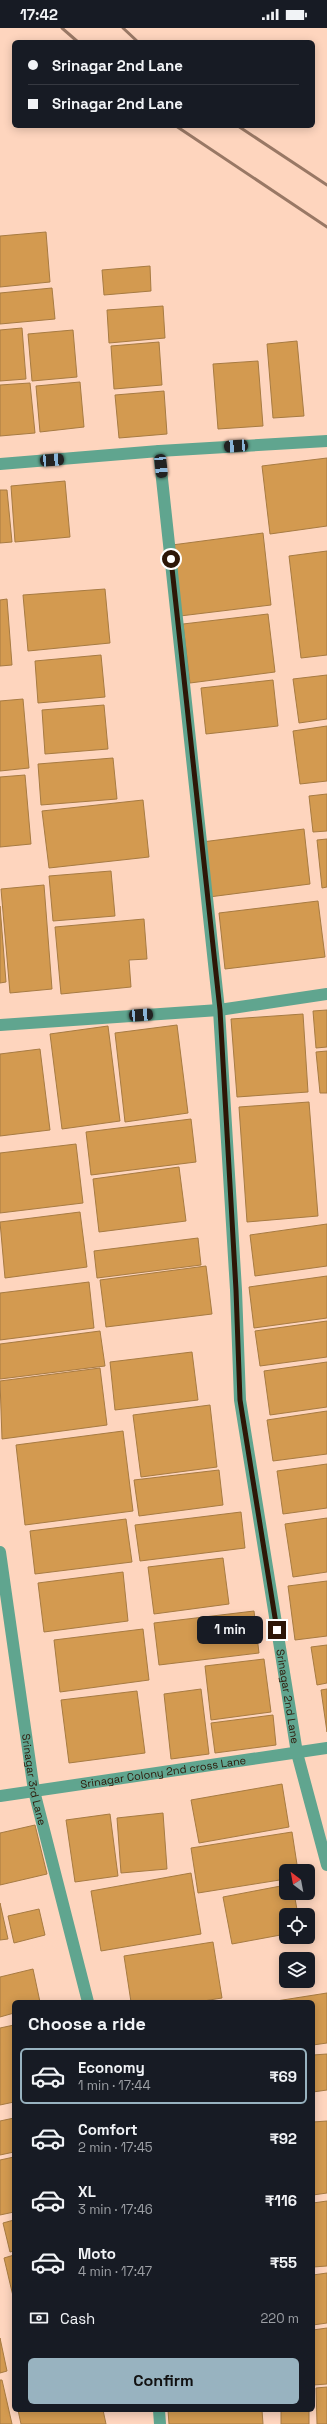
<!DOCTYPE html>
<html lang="en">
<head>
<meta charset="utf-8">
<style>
  body { margin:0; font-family:"Space Grotesk",sans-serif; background:#20242c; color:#f1f3f6; height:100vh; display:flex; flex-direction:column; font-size:15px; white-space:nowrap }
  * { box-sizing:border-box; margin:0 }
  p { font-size:13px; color:#9ea1a6 }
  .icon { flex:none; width:22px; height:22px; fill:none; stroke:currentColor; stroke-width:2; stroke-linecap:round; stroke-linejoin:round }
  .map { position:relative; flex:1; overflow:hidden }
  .sheet { position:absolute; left:12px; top:1972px; width:303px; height:412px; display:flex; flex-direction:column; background:#171b24; border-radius:6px; box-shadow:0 2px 10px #0003 }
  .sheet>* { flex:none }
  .banner { position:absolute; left:12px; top:12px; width:303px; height:88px; border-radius:6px; box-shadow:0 2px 10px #0003; display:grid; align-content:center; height:88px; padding:0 16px; background:#171b24 }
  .needle { width:26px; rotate:328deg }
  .fabs { position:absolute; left:279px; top:1836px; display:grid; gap:8px }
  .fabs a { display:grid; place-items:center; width:36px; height:36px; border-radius:6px; background:#171b24; box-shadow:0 2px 10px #0003; font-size:20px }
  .end { position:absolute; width:18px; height:18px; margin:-9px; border:5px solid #2d1607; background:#fff; box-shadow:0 0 0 2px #fff }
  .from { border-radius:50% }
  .bubble { position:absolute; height:28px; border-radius:6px; background:#171b24; box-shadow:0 2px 10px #0003; font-size:13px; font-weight:700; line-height:28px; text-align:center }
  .car { position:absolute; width:12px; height:24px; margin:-12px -6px; border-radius:5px; box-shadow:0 0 3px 1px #0007; background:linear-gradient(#222 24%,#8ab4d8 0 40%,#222 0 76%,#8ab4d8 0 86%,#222 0) }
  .banner b { display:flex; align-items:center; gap:14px; height:38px; font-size:15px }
  .banner b+b { border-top:1px solid #363941 }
  .banner i { width:10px; height:10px; background:#f1f3f6 }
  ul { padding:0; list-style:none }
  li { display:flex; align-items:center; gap:12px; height:56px; margin:0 8px 6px; padding:0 8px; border:2px solid transparent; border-radius:6px }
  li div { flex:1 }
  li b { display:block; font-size:15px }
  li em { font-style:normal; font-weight:700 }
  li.current { border-color:#98b3c0 }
  li>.icon { width:36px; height:36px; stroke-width:1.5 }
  h2 { padding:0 16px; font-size:18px; line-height:48px }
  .pay { display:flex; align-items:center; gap:10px; height:44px; padding:0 16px; font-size:15px }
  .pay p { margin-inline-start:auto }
  .cta { display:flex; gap:8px; margin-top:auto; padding:8px 16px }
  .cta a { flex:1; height:46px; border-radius:6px; background:#98b3c0; color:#111; font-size:16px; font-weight:700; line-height:46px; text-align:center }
  .status { display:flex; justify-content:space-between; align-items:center; height:28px; padding:0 20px; background:#171b24; direction:ltr }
  .status svg { height:11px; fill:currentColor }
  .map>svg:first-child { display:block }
  .building { fill:#d39a50; stroke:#a77b42 }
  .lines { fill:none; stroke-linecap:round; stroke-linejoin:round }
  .street { stroke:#60a58f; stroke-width:12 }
  .rail { stroke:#997865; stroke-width:3 }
  .route { stroke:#2d1607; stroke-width:5 }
  .labels { text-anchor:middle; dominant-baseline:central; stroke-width:3.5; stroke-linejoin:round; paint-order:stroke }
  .street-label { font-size:11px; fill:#2d1607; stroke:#fed5be }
</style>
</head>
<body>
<div class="status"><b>17:42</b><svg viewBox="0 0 49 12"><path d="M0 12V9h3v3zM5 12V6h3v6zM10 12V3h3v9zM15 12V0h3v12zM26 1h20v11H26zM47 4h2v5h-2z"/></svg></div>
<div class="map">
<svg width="327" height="2396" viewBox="0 0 327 2396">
  <rect width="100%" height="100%" fill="#fed5be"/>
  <path class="building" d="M 46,204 L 50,254 L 0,259 L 0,208 Z
    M 150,238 L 151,263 L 104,267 L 102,242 Z
    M 52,260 L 55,291 L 0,296 L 0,265 Z
    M 163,278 L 165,310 L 109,315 L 107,282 Z
    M 22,300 L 26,351 L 0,353 L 0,302 Z
    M 73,302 L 77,349 L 32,353 L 28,306 Z
    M 297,313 L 304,388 L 273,390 L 267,316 Z
    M 159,314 L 162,357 L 114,361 L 111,318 Z
    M 258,333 L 263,398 L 218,401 L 213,336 Z
    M 80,354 L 84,399 L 40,404 L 36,358 Z
    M 30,355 L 35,405 L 0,408 L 0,357 Z
    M 164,363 L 167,406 L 119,410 L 115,367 Z
    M 327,430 L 327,498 L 270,506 L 262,438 Z
    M 65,453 L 70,509 L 15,514 L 11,458 Z
    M 0,462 L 7,462 L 12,514 L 0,515 Z
    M 263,505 L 271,577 L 180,588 L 172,517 Z
    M 327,523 L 327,627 L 301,630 L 289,528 Z
    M 105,561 L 110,615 L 28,623 L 23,567 Z
    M 7,571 L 12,637 L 0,638 L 0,572 Z
    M 268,586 L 275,644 L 190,655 L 183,596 Z
    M 101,627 L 105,669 L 38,675 L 35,633 Z
    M 327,647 L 327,691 L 299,695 L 293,651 Z
    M 273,652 L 278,698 L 206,706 L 201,660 Z
    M 23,671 L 29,740 L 0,743 L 0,673 Z
    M 104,677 L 108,721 L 45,726 L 42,682 Z
    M 327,698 L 327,753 L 300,756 L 293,703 Z
    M 113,730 L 117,771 L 41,777 L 38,736 Z
    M 25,747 L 31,816 L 0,819 L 0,749 Z
    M 327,766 L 327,803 L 313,804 L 309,768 Z
    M 143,772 L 149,829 L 49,840 L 42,783 Z
    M 304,801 L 310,856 L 209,869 L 202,814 Z
    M 327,811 L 327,859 L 322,860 L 317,812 Z
    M 111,843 L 115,888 L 53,893 L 49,848 Z
    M 44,857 L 52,961 L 10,965 L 1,861 Z
    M 318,873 L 325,929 L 225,941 L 219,885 Z
    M 0,878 L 6,954 L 0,955 Z
    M 144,891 L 147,931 L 129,932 L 131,959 L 61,966 L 55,899 Z
    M 327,982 L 327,1019 L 316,1020 L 313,983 Z
    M 303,986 L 308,1064 L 237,1069 L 231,991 Z
    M 177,997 L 188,1085 L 125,1094 L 115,1005 Z
    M 108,998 L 120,1093 L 62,1101 L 50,1006 Z
    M 40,1021 L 50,1102 L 0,1108 L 0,1026 Z
    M 327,1023 L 327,1065 L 320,1065 L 316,1024 Z
    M 309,1074 L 318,1188 L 247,1194 L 239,1079 Z
    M 191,1091 L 196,1134 L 91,1147 L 86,1104 Z
    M 76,1116 L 83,1175 L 0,1185 L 0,1125 Z
    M 179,1139 L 186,1193 L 99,1204 L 93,1151 Z
    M 80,1184 L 87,1239 L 5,1250 L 0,1194 Z
    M 327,1196 L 327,1238 L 255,1248 L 250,1207 Z
    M 198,1210 L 201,1237 L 97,1250 L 94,1223 Z
    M 206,1238 L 212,1286 L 106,1299 L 100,1252 Z
    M 327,1248 L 327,1290 L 254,1300 L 249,1259 Z
    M 89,1254 L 94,1300 L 0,1312 L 0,1265 Z
    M 327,1293 L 327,1329 L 260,1338 L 255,1303 Z
    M 100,1303 L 105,1338 L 0,1351 L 0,1316 Z
    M 192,1324 L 198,1372 L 115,1382 L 110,1334 Z
    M 327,1334 L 327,1379 L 270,1387 L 264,1343 Z
    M 100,1340 L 107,1397 L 2,1411 L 0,1353 Z
    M 210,1377 L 217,1439 L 141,1449 L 133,1387 Z
    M 327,1383 L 327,1426 L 273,1433 L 267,1392 Z
    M 123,1403 L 133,1483 L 25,1497 L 16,1417 Z
    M 327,1436 L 327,1480 L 283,1486 L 277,1443 Z
    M 219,1442 L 223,1477 L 139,1488 L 134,1452 Z
    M 241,1484 L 245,1520 L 140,1533 L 135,1497 Z
    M 327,1490 L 327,1544 L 293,1549 L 285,1496 Z
    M 126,1491 L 132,1534 L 35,1546 L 30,1503 Z
    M 223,1530 L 229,1576 L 154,1586 L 148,1539 Z
    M 123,1544 L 128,1593 L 44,1604 L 38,1555 Z
    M 327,1553 L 327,1608 L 295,1612 L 288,1558 Z
    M 254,1583 L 259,1625 L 159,1637 L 154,1595 Z
    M 143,1601 L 149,1652 L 60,1664 L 54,1612 Z
    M 327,1617 L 327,1655 L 317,1657 L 311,1619 Z
    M 264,1631 L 271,1684 L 211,1692 L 205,1638 Z
    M 201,1661 L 209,1726 L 171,1731 L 164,1666 Z
    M 327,1661 L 327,1704 L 321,1662 Z
    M 137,1663 L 145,1725 L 69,1735 L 61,1672 Z
    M 273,1687 L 276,1717 L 215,1725 L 211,1695 Z
    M 282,1756 L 289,1799 L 199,1815 L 191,1772 Z
    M 163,1785 L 167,1841 L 121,1845 L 117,1790 Z
    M 110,1786 L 118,1848 L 75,1854 L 66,1792 Z
    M 35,1797 L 47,1846 L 0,1857 L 0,1805 Z
    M 292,1804 L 298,1843 L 286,1843 L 286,1851 L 198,1865 L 191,1820 Z
    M 191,1845 L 201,1906 L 101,1923 L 91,1863 Z
    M 286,1857 L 286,1865 L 294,1865 L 298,1887 L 286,1887 L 286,1906 L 232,1916 L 223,1869 Z
    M 0,1875 L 8,1911 L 0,1912 Z
    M 39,1881 L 45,1907 L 14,1915 L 8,1888 Z
    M 213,1914 L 222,1970 L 197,1974 L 131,1974 L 124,1928 Z
    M 33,1941 L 40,1974 L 14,1974 L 14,1985 L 0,1989 L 0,1949 Z
    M 327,1965 L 327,2015 L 313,2017 L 313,1974 L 270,1974 Z
    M 14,1997 L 14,2074 L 0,2077 L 0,2000 Z
    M 327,2026 L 327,2062 L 313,2064 L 313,2027 Z
    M 14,2090 L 14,2124 L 0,2127 L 0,2093 Z
    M 327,2093 L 327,2165 L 313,2167 L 313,2094 Z
    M 14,2129 L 14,2184 L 0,2187 L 0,2132 Z
    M 327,2173 L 327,2238 L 313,2239 L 313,2175 Z
    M 14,2192 L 14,2223 L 10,2224 L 3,2195 Z
    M 14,2227 L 14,2268 L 13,2268 L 4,2230 Z
    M 327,2245 L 327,2295 L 313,2297 L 313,2247 Z
    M 327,2300 L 327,2356 L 313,2357 L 313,2302 Z
    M 0,2310 L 7,2343 L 0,2345 Z
    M 0,2352 L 2,2352 L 12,2396 L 0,2396 Z
    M 327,2359 L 327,2396 L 317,2396 L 316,2360 Z
    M 18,2382 L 103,2382 L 106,2396 L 21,2396 Z
    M 168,2382 L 262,2382 L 263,2396 L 169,2396 Z
    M 281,2382 L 309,2382 L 309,2396 L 281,2396 Z"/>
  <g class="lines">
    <g class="street">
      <path id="s1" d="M 159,423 L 219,982 L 236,1262 L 240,1372 L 297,1725 L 327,1837"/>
      <path d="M 0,436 L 159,423 L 327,413"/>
      <path d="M 0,997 L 219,982 L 327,966"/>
      <path id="s2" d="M 0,1524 L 34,1763 L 88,1974"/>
      <path id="s3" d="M 0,1768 L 327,1720"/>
      <path d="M 159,2382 L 160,2396"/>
    </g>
    <path class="rail" d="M 62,0 L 78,14
      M 123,0 L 138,14
      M 176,98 L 327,199
      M 238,98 L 327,157"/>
  </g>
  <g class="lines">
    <path class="route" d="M 171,531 L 220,982 L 236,1262 L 240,1372 L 277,1602"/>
  </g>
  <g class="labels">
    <g class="street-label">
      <text stroke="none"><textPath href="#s1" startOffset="1253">Srinagar 2nd Lane</textPath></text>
      <text stroke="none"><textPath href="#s3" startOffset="165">Srinagar Colony 2nd cross Lane</textPath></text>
      <text stroke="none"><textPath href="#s2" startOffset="230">Srinagar 3rd Lane</textPath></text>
    </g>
  </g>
</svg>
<div class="fabs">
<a><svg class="needle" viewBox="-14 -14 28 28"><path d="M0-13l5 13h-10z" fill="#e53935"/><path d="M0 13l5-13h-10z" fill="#9ea1a6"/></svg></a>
<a><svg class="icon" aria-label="locate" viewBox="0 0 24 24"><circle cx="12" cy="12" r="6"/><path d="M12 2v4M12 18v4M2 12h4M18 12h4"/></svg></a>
<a><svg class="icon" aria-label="layers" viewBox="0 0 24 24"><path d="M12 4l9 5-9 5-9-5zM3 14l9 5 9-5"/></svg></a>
</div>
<i class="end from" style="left:171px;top:531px"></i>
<i class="end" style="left:277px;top:1602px"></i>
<div class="bubble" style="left:197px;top:1588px;width:66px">1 min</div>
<i class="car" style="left:236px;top:418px;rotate:266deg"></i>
<i class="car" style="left:52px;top:432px;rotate:86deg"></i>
<i class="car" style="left:161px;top:438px;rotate:174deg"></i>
<i class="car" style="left:141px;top:987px;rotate:86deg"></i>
<div class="banner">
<b><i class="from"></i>Srinagar 2nd Lane</b>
<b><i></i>Srinagar 2nd Lane</b>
</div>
<section class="sheet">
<h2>Choose a ride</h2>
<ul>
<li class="current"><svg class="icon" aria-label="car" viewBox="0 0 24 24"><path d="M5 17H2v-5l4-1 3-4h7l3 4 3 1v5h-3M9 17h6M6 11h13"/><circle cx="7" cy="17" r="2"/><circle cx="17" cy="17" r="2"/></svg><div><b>Economy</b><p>1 min · 17:44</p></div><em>₹69</em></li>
<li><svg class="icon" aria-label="car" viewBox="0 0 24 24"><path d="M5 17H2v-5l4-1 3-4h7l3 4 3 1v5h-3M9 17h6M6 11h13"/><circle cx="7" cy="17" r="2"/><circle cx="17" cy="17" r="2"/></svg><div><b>Comfort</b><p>2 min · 17:45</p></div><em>₹92</em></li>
<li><svg class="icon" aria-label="car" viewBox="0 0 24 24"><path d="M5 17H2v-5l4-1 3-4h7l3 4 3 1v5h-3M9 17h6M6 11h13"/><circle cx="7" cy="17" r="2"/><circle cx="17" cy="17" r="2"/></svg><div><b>XL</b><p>3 min · 17:46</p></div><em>₹116</em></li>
<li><svg class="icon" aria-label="car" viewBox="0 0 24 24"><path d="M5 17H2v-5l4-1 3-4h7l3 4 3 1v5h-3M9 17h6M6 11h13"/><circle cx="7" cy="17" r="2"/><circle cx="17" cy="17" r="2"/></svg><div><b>Moto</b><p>4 min · 17:47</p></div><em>₹55</em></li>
</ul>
<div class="pay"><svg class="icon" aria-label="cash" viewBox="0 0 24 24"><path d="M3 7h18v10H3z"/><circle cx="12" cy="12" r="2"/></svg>Cash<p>220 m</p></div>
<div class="cta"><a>Confirm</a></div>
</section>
</div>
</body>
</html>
